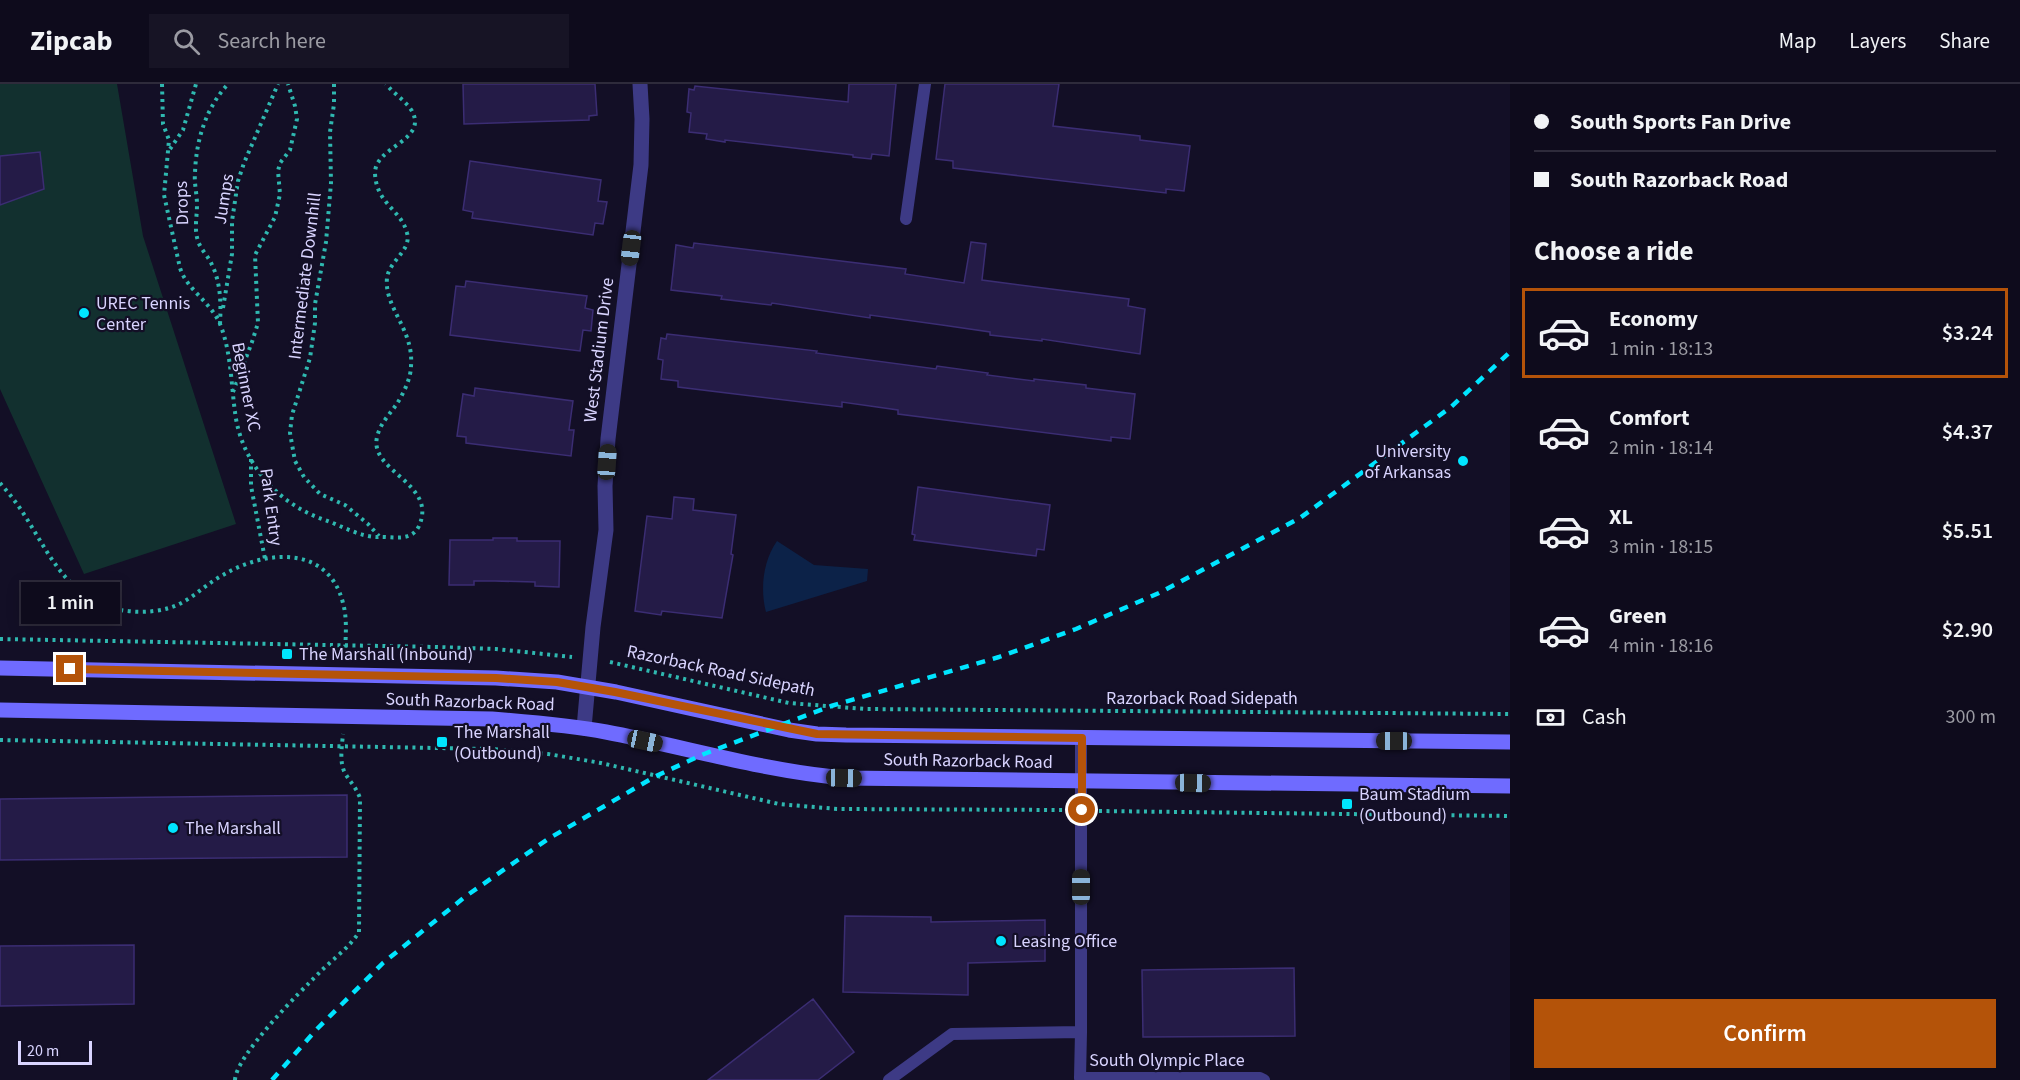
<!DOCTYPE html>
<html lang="en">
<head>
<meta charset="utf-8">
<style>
  body { margin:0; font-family:"Source Sans 3",sans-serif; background:#171425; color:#f1f3f6; height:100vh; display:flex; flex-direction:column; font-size:22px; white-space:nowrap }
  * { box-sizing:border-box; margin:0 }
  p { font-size:20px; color:#9b9ba3 }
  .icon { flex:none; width:33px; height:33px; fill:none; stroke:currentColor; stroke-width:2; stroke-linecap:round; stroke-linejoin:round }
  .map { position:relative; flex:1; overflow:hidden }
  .sheet { display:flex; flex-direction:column; background:#0e0b1c; width:510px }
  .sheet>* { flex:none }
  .banner { display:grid; align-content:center; height:132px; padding:0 24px; background:#0e0b1c }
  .scale { position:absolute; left:18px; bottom:15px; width:74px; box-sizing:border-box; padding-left:6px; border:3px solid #d9d4ff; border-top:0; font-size:16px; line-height:21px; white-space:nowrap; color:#d9d4ff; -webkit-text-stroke:4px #130f26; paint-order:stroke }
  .end { position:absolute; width:27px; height:27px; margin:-14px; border:8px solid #b45309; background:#fff; box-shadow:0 0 0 3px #fff }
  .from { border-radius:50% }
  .bubble { position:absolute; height:42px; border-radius:0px; background:#0e0b1c; box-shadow:0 3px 15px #0003,0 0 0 2px #2e2b3b; font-size:20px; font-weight:600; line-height:42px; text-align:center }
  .car { position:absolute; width:18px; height:36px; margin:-18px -9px; border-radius:8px; box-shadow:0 0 4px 2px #0007; background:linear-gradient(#222 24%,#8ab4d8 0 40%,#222 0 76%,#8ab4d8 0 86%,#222 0) }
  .banner b { display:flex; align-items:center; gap:21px; height:57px; font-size:22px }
  .banner b+b { border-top:2px solid #2e2b3b }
  .banner i { width:15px; height:15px; background:#f1f3f6 }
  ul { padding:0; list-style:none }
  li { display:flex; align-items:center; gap:18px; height:90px; margin:0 12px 9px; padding:0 12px; border:3px solid transparent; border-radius:0px }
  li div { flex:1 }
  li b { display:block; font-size:22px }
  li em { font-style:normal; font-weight:600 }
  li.active { border-color:#b45309 }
  li>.icon { width:54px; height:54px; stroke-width:1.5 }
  h2 { padding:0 24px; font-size:27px; line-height:72px }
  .pay { display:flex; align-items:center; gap:15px; height:66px; padding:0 24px; font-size:22px }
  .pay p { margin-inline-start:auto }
  .button { display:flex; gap:12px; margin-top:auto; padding:12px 24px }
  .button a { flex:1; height:69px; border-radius:0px; background:#b45309; color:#fff; font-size:24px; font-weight:600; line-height:69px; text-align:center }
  header { display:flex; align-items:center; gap:36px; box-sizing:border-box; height:84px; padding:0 30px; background:#0e0b1c; border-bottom:2px solid #2e2b3b }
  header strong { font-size:28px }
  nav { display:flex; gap:33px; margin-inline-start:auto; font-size:21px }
  .search { width:420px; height:54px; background:#171425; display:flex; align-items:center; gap:15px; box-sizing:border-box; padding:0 21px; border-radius:0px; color:#9b9ba3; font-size:22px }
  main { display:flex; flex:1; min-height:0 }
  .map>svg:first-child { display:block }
  .green { fill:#12302f }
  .water { fill:#0c2248 }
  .building { fill:#241b47; stroke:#3b2d73; stroke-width:1.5 }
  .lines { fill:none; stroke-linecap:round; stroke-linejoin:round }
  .path { stroke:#2fb8b0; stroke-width:4; stroke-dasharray:3 4.5; stroke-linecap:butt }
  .lane { stroke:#3d3a85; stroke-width:12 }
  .street { stroke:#3d3a85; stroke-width:15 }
  .secondary { stroke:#6f6bff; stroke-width:15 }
  .rail { stroke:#00e5ff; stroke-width:4.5; stroke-dasharray:9 8; stroke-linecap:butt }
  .route { stroke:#b45309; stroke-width:8 }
  .poi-dot { fill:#00e5ff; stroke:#130f26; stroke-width:2 }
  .labels { text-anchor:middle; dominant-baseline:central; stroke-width:4.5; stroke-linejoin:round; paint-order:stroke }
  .street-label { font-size:18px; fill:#d9d4ff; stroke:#130f26 }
  .poi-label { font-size:18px; fill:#d9d4ff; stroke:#130f26; text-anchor:start }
</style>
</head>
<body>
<header>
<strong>Zipcab</strong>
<div class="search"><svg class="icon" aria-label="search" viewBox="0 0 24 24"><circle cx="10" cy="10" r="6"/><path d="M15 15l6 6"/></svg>Search here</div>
<nav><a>Map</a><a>Layers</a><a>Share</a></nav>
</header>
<main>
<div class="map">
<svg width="1510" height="996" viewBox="0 0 1510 996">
  <rect width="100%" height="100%" fill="#130f26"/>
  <path class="green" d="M 0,0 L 117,0 L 143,152 L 236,440 L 84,490 L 0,305 Z"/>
  <path class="water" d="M 777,457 L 814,481 L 868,485 L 867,497 L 766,528 C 760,505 763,477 777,457 Z"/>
  <path class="building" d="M 463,0 L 595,0 L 597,31 L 589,32 L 589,36 L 464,40 Z
    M 849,0 L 896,0 L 889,72 L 872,70 L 871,75 L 853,73 L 853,71 L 725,56 L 725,58 L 706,55 L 707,50 L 689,48 L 691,29 L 687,28 L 689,5 L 694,6 L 695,2 L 848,18 Z
    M 945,0 L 1059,0 L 1053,42 L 1140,52 L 1140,56 L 1190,62 L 1184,107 L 1166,105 L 1166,109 L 953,84 L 953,77 L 936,75 Z
    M 40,68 L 44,105 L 0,121 L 0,72 Z
    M 470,77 L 601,96 L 598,117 L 607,118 L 603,140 L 595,139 L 593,151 L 472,134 L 473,128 L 463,126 Z
    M 971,158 L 986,160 L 982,196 L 1129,215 L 1128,222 L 1145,225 L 1140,270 L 1042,255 L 1042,257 L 990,251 L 990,248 L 942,241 L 870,231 L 870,234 L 772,219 L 771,221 L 721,215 L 722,212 L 671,206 L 676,161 L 693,164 L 694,159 L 906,185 L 905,190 L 964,199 Z
    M 466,197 L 587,212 L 585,224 L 593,226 L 591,247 L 583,246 L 580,267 L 450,251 L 456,202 L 465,203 Z
    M 667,250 L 817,267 L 816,269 L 936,285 L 937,282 L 988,289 L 987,291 L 1034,297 L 1034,295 L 1086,301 L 1086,304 L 1135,310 L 1130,355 L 1111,353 L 1111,357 L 898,330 L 898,326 L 842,318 L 842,323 L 678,303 L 678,297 L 661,295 L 663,276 L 658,275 L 661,254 L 666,255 Z
    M 475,304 L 573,317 L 569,346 L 574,346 L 571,372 L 466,359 L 466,353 L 457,352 L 463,310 L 474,312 Z
    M 918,403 L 1050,421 L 1044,466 L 1037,465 L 1036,472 L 914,456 L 915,451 L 912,450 Z
    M 674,413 L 694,415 L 693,426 L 736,431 L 731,470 L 733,471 L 722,534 L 662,527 L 661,531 L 635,527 L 647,432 L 672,435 Z
    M 493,454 L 517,454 L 517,457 L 560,457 L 559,503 L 535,502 L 535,498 L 495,497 L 474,497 L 474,501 L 449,501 L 450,456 L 493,456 Z
    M 347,711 L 347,773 L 0,776 L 0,715 Z
    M 845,832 L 931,833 L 931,838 L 1045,836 L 1045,877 L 968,879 L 968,911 L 843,908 Z
    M 134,861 L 134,920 L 0,922 L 0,862 Z
    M 1294,884 L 1295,952 L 1143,953 L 1142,886 Z
    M 813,915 L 854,968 L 818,996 L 708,996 Z"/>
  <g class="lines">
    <path class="path" d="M 162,0 L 163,40 L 169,56 L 164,111 L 180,184 C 187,206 210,217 220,240 C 231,267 231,299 235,328 C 241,378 277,420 325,436 C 342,442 360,453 378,453 C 391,452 411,459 419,442 C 438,399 369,388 377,353 C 380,340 389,331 396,321 C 403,311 411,294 411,282 C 414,245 384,224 387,194 C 389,177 412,166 407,149 C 401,125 376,120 375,89 C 375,62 428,57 412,27 C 405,16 394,10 386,0
      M 334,0 L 334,20 L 330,48 L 331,99 L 326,158 L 315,220 L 315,239 L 310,274 L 292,331 L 290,349 L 295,377 L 304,393 L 320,410 L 345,421 L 368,440 L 379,452
      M 170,65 L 183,46 L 196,0
      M 223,224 L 232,170 L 232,137 L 238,97 L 244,79 L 278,0
      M 220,240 C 221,221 221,199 212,181 C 209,173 201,166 198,157 C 194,145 197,133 197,121 C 197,110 194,99 195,89 C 196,56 206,24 228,0
      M 233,308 L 252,258 L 258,239 L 255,171 L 275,133 L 280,110 L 278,87 L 280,79 L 290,66 L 297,35 L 295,22 L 288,0
      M 251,375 L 251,402 L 265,475
      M 0,399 C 6,406 12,413 17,420 C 42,455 59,502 101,520 C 120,529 149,530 169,524 C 190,518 204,501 223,491 C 265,466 328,460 343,519 C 348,537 345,556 345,574
      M 0,555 L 437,563 L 496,565 L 572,573
      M 610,578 L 789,619 L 865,625 L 1510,630
      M 0,656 L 491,665 L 548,670 L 601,679 L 779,720 L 837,725 L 1064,726
      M 1099,727 L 1510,732
      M 235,996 C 236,971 301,907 320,888 C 333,875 350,863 359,848 L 360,714 C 356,703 350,698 345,689 C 339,678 342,662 343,650"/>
    <path class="lane" d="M 906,135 L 925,0
      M 1081,948 L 1080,994 L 1260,994 L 1264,996
      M 889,996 L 952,950 L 1081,948 L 1081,654"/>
    <path class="street" d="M 584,644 L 593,543 L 606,446 L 605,402 L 608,355 L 641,81 L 642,35 L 640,0"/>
    <path class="secondary" d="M 0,584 L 496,594 L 557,598 L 616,608 L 789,646 L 817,650 L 846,651 L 1510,658
      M 0,626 L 492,635 C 530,638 568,641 606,648 C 686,663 763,687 845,694 L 1510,702"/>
    <path class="rail" d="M 272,996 L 315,947 L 383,879 L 466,812 L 548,755 L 656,692 L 704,670 L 831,622 L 999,573 L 1076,545 L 1159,509 L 1300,434 L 1451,323 L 1510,268"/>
  </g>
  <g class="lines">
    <path class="route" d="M 70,585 L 496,594 L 557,598 L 615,608 L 817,650 L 1082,654 L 1082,726"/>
  </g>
  <g class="poi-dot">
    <circle cx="84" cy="229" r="6"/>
    <circle cx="1463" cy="377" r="6"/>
    <rect x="281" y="564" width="12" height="12" rx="3"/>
    <rect x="436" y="652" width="12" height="12" rx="3"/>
    <rect x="1341" y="714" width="12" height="12" rx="3"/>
    <circle cx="173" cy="744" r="6"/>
    <circle cx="1001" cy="857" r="6"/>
  </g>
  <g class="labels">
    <g class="street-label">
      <text transform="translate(224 115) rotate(-81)">Jumps</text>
      <text transform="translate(182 119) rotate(-92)">Drops</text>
      <text transform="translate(305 192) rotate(-83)">Intermediate Downhill</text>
      <text transform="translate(599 266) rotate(-83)">West Stadium Drive</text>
      <text transform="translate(246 303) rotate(79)">Beginner XC</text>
      <text transform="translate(271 423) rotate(82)">Park Entry</text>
      <text transform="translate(721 587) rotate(12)">Razorback Road Sidepath</text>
      <text x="1202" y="614">Razorback Road Sidepath</text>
      <text transform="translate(470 618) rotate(2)">South Razorback Road</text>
      <text transform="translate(968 677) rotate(1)">South Razorback Road</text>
      <text x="1167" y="976">South Olympic Place</text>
    </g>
    <g class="poi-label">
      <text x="96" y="219">UREC Tennis<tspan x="96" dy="21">Center</tspan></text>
      <text x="1451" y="367" text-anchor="end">University<tspan x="1451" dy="21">of Arkansas</tspan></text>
      <text x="299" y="570">The Marshall (Inbound)</text>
      <text x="454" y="648">The Marshall<tspan x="454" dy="21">(Outbound)</tspan></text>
      <text x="1359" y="710">Baum Stadium<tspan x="1359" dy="21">(Outbound)</tspan></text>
      <text x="185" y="744">The Marshall</text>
      <text x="1013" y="857">Leasing Office</text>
    </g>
  </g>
</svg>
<div class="scale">20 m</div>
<i class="end from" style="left:1082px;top:726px"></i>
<i class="end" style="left:70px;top:585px"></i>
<div class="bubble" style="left:21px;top:498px;width:99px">1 min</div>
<i class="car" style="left:631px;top:164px;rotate:187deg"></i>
<i class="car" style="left:607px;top:378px;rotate:4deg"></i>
<i class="car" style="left:645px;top:657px;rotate:102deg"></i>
<i class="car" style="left:1394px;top:657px;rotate:270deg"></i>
<i class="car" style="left:844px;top:694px;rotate:91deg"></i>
<i class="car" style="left:1193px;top:699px;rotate:91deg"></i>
<i class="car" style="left:1081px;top:803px;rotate:0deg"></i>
</div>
<section class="sheet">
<div class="banner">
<b><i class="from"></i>South Sports Fan Drive</b>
<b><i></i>South Razorback Road</b>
</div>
<h2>Choose a ride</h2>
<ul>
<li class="active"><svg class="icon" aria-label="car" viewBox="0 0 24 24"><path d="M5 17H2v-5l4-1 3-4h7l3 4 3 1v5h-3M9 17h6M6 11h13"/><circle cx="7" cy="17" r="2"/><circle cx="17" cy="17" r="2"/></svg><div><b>Economy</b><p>1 min · 18:13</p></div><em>$3.24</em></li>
<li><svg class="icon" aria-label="car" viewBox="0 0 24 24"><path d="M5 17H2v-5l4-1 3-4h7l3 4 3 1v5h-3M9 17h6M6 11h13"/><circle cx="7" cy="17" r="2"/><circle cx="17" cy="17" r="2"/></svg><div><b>Comfort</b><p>2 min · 18:14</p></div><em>$4.37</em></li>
<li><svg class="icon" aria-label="car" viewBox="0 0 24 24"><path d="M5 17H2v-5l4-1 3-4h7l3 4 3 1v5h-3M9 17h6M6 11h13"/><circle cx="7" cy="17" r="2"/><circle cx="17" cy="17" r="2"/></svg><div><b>XL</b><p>3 min · 18:15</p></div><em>$5.51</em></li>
<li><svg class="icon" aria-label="car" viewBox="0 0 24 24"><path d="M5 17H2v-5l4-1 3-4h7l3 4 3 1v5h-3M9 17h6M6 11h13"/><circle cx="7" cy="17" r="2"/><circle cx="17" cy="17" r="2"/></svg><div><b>Green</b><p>4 min · 18:16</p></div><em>$2.90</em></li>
</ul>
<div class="pay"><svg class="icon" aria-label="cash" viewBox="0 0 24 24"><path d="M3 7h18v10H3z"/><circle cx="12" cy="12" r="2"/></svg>Cash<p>300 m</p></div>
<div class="button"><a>Confirm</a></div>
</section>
</main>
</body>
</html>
